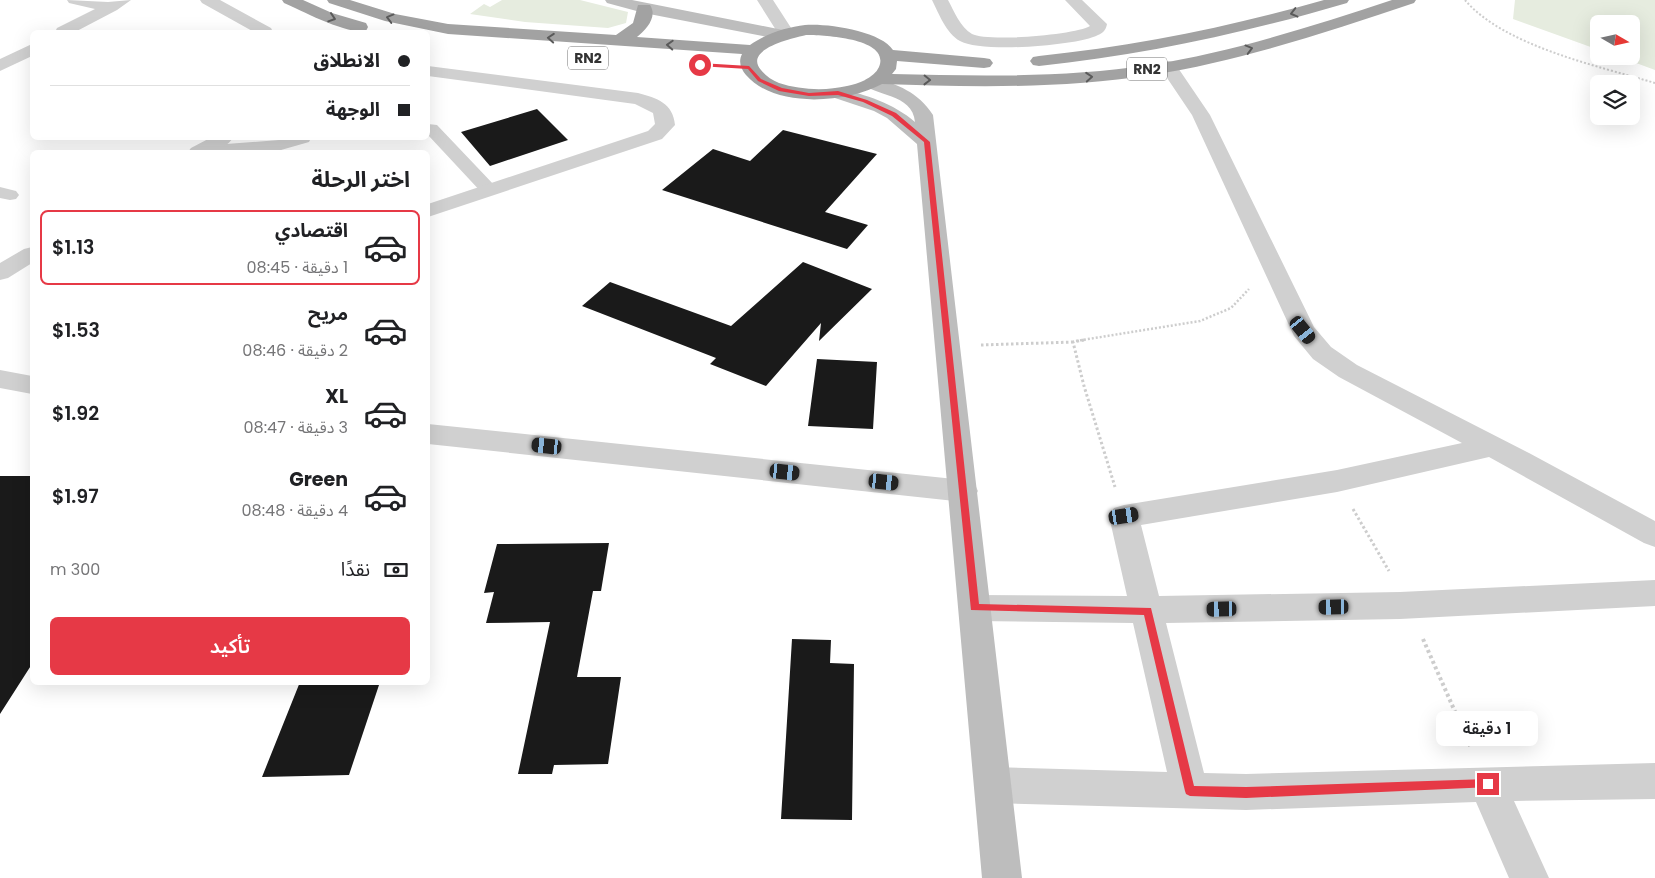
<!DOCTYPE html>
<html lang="ar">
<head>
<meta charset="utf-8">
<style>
  body { margin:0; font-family:Poppins,"Noto Sans Arabic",sans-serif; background:#f2f2f2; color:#202124; direction:rtl; height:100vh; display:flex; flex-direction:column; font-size:19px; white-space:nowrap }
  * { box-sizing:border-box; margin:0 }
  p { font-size:16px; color:#757577 }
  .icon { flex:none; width:28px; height:28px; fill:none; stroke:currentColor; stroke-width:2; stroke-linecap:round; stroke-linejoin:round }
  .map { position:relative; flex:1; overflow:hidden; direction:ltr }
  .drawer { position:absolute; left:30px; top:150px; width:400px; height:535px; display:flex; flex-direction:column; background:#fff; border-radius:8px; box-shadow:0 5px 20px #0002; direction:rtl }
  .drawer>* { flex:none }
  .banner { position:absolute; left:30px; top:30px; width:400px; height:110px; border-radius:8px; box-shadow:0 5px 20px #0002; direction:rtl; display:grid; align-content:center; height:110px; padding:0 20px; background:#fff }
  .needle { width:32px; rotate:99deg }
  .fabs { position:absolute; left:1590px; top:15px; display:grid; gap:10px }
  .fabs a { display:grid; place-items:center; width:50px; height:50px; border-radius:8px; background:#fff; box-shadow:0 5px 20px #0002; font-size:25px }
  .end { position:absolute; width:22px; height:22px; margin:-11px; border:6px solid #e63946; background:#fff; box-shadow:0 0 0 2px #fff }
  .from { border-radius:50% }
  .bubble { position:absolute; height:35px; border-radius:8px; background:#fff; box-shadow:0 5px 20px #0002; font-size:16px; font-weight:600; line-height:35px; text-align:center; direction:rtl }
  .car { position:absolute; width:15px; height:30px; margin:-15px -8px; border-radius:6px; box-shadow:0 0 4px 1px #0007; background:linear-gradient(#222 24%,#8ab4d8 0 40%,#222 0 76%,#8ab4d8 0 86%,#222 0) }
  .banner b { display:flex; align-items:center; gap:18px; height:48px; font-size:19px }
  .banner b+b { border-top:1px solid #e0e0e0 }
  .banner i { width:12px; height:12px; background:#202124 }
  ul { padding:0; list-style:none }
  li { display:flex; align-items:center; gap:15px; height:75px; margin:0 10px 8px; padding:0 10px; border:2px solid transparent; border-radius:8px }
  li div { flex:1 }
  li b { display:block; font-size:19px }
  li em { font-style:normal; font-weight:600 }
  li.active { border-color:#e63946 }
  li>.icon { width:45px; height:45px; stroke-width:1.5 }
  h2 { padding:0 20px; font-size:22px; line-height:60px }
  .pay { display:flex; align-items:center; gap:12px; height:55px; padding:0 20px; font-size:19px }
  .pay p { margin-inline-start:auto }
  .action { display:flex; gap:10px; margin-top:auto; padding:10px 20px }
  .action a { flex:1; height:58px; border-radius:8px; background:#e63946; color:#fff; font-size:20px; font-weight:600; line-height:58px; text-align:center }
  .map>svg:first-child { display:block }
  .green { fill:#e6ecdf }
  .building { fill:#1a1a1a }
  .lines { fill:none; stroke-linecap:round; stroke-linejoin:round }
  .path-far3 { stroke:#cdcdcd; stroke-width:2; stroke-dasharray:2 2; stroke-linecap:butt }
  .path-far2 { stroke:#cdcdcd; stroke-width:2.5; stroke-dasharray:2 2; stroke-linecap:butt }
  .path-far1 { stroke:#cdcdcd; stroke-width:3; stroke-dasharray:2.5 2.5; stroke-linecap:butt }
  .path { stroke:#cdcdcd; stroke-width:4; stroke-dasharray:3 3; stroke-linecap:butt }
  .service { fill:#d0d0d0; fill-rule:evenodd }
  .minor { fill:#d0d0d0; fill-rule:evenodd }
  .secondary { fill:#bdbdbd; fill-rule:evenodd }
  .trunk { fill:#a2a2a2; fill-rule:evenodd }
  .oneway { stroke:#5a5a5a }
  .route { fill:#e63946 }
  .labels { text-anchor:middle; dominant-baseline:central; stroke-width:5; stroke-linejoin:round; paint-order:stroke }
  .shield { fill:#fff; stroke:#707070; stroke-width:1 }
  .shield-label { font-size:14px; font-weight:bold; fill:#333 }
</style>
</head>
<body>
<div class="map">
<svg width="1655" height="878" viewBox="0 0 1655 878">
  <rect width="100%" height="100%" fill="#fff"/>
  <path class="green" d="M 502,0 L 580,0 L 628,12 L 626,23 L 608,28 L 525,22 L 470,14 L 484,4 L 490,7 Z
    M 1515,0 L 1655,0 L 1655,70 L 1617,56 L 1631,56 L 1631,24 L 1599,24 L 1599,50 L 1513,19 Z"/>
  <path class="building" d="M 537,109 L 568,140 L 490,166 L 461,132 Z
    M 783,130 L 877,154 L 825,212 L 868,225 L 847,249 L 662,190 L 713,149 L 750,161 Z
    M 803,262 L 872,289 L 819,341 L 821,323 L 766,386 L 710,364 L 716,358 L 582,306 L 610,282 L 731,326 Z
    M 817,359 L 877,362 L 873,429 L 808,426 Z
    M 0,476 L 32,476 L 32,664 L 0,714 Z
    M 609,543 L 601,591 L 593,591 L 577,677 L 621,677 L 608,764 L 554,765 L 552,774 L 518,774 L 550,622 L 486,623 L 494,592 L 484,593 L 497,544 Z
    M 792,639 L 831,640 L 830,663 L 854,664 L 852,820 L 781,819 Z
    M 300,682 L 380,682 L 349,775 L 262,777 Z"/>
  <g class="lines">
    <path class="path-far3" d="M 1465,0 C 1504,46 1598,66 1655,83"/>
    <path class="path-far2" d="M 1076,341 L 1200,321 L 1231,308 L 1249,289"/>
    <path class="path-far1" d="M 1084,340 L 1073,342 L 1084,386 L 1115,487
      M 981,345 L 1073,342
      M 1353,509 L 1389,571"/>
    <path class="path" d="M 1423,639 L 1471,748"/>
    <path class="service" d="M 428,124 L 437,125 L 495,186 L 498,190 L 495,194 L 489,195 L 483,194 L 428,135 Z
      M 287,138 L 311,138 L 309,142 L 281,150 L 249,152 L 191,151 L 194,147 L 200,146 L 279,140 Z
      M 0,187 L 16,191 L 19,195 L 16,199 L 10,200 L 0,198 Z"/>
    <path class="minor" d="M 67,0 L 108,2 L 131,0 L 117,10 L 75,32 L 55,32 L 57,28 L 95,9 L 69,3 Z
      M 200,0 L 220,0 L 271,28 L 273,32 L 254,32 L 202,3 Z
      M 757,0 L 773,0 L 795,34 L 793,38 L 781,38 Z
      M 932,0 L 948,0 C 954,11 960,27 972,34 C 987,42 1076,35 1090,26 L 1065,0 L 1082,0 L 1107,24 C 1106,30 1103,33 1098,35 C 1077,46 980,53 960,41 C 946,33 939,14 932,0 Z
      M 32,44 L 32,56 L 0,71 L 0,59 Z
      M 1168,61 L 1174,62 L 1210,115 L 1314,327 L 1331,347 L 1357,365 L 1529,453 L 1655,521 L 1655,547 L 1644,543 L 1489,457 L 1337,492 L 1141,525 L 1159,596 L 1400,592 L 1655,580 L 1655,606 L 1400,619 L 1166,623 L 1204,773 L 1246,774 L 1655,763 L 1655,799 L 1514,801 L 1549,878 L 1509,878 L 1476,802 L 1246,810 L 992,803 L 979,797 L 974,785 L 979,773 L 992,767 L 1167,772 L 1133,623 L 975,621 L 964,617 L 959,608 L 964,599 L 975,595 L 1127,596 L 1109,516 L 1114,508 L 1124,505 L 1337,470 L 1462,443 L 1339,377 L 1313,359 L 1294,336 L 1192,115 L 1159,66 L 1162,62 Z
      M 428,66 L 638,93 C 657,98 673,103 675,125 L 662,139 L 428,217 L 428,204 L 648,131 L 655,124 L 653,113 L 635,104 L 428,76 Z
      M 210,138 L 233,138 C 222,153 205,152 188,152 L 191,148 Z
      M 32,247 L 32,263 L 8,278 L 0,280 L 0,263 L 24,249 Z
      M 0,370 L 32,376 L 32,394 L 0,388 Z
      M 428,424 L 964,480 L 974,483 L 978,491 L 974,499 L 964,502 L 428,444 Z"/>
    <path class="secondary" d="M 605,0 L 632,0 L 783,30 L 789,31 L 791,35 L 789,39 L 783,40 L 644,13 L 607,3 Z
      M 872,78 C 898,84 918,92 933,115 L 1022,878 L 982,878 L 917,144 L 887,118 L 874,111 L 832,97 L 829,93 L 832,89 L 838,88 C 866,95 893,103 915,122 C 913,93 872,96 863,83 L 866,79 Z"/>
    <path class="trunk" d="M 282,0 L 303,0 L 332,13 L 366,23 L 368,27 L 366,31 C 348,35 302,11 284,3 Z
      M 327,0 L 350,0 L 395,14 L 448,24 L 616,35 L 633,23 L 638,5 L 650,5 C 658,17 646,30 637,37 L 750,45 C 765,34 787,27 805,25 C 827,23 881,31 893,50 L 984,58 L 990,59 L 993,63 L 990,67 L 984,68 L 897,61 L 896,69 L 892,74 C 978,76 1065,78 1150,65 C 1233,52 1313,26 1392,0 L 1416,0 L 1414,3 C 1327,32 1241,61 1151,75 C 1062,89 971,87 882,84 C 847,103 775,109 746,75 C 741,69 738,62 742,54 L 448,34 L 385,21 L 329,3 ZM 806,35 C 823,35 891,38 879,67 C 874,78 858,84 847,86 C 826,91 800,90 779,83 C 772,80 766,76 761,70 C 743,49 793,38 806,35 Z
      M 1324,0 L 1349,0 L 1347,3 C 1245,33 1144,55 1039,66 L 1033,65 L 1030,61 L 1033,57 L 1039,56 C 1136,46 1230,27 1324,0 Z"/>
  </g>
  <defs><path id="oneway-chevron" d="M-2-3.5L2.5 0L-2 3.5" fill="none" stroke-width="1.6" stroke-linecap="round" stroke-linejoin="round" transform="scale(1.25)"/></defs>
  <g class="oneway">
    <use href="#oneway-chevron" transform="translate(1294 13) rotate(166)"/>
    <use href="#oneway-chevron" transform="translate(332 18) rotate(18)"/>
    <use href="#oneway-chevron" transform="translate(390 18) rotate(-165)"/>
    <use href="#oneway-chevron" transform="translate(551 38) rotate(-176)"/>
    <use href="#oneway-chevron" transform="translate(670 45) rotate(-177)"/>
    <use href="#oneway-chevron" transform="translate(1249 49) rotate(-15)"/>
    <use href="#oneway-chevron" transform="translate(1089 77) rotate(-4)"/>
    <use href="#oneway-chevron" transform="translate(927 80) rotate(1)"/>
  </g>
  <path class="route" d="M 700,63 L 749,66 L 761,79 L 782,88 L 809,93 L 838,91 L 867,100 L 896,113 L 930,142 L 979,604 L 1151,608 L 1194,786 L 1246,787 L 1488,779 L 1491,780 L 1493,784 L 1491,787 L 1246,798 L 1190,796 L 1186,794 L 1185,791 L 1144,615 L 971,610 L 924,142 L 892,116 L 863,102 L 838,95 L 809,96 L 779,91 L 758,81 L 748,69 L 698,66 Z"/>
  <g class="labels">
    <g class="shield">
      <rect x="568" y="46.5" width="40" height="23" rx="4"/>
      <rect x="1127" y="57.5" width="40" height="23" rx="4"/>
    </g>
    <g class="shield-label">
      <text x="588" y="58">RN2</text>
      <text x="1147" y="69">RN2</text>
    </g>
  </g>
</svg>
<div class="fabs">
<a><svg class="needle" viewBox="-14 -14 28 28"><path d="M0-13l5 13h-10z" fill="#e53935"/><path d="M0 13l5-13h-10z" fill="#757577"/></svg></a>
<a><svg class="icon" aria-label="layers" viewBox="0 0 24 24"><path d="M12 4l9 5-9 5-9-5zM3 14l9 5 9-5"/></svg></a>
</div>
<i class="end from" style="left:700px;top:65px"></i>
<i class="end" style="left:1488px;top:784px"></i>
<div class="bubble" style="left:1436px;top:711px;width:102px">1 دقيقة</div>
<i class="car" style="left:1303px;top:330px;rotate:141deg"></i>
<i class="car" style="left:547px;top:446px;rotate:276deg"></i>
<i class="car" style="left:785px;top:472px;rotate:96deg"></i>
<i class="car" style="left:884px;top:482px;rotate:96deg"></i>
<i class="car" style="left:1124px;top:516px;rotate:81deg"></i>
<i class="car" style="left:1334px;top:607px;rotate:269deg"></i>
<i class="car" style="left:1222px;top:609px;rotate:269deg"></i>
<div class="banner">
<b><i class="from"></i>الانطلاق</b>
<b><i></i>الوجهة</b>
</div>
<section class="drawer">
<h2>اختر الرحلة</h2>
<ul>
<li class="active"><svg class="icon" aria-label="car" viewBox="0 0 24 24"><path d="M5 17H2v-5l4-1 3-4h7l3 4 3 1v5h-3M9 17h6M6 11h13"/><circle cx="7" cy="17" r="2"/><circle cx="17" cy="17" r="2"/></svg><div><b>اقتصادي</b><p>1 دقيقة · 08:45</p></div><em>$1.13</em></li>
<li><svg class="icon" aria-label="car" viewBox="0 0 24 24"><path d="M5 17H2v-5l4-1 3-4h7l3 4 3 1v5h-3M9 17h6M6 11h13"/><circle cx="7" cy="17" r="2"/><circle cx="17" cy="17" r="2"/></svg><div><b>مريح</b><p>2 دقيقة · 08:46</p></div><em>$1.53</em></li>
<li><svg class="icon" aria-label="car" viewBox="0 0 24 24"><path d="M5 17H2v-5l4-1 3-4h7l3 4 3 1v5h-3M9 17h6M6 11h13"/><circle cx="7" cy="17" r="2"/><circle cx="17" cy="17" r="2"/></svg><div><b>XL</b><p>3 دقيقة · 08:47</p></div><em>$1.92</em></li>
<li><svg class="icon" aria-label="car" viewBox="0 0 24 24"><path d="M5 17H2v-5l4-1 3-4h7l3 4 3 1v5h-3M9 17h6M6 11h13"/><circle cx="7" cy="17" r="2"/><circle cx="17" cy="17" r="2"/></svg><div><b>Green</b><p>4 دقيقة · 08:48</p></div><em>$1.97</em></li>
</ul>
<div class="pay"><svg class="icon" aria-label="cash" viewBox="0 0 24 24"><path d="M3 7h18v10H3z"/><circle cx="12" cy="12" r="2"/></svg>نقدًا<p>300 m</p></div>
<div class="action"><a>تأكيد</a></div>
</section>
</div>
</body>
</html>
